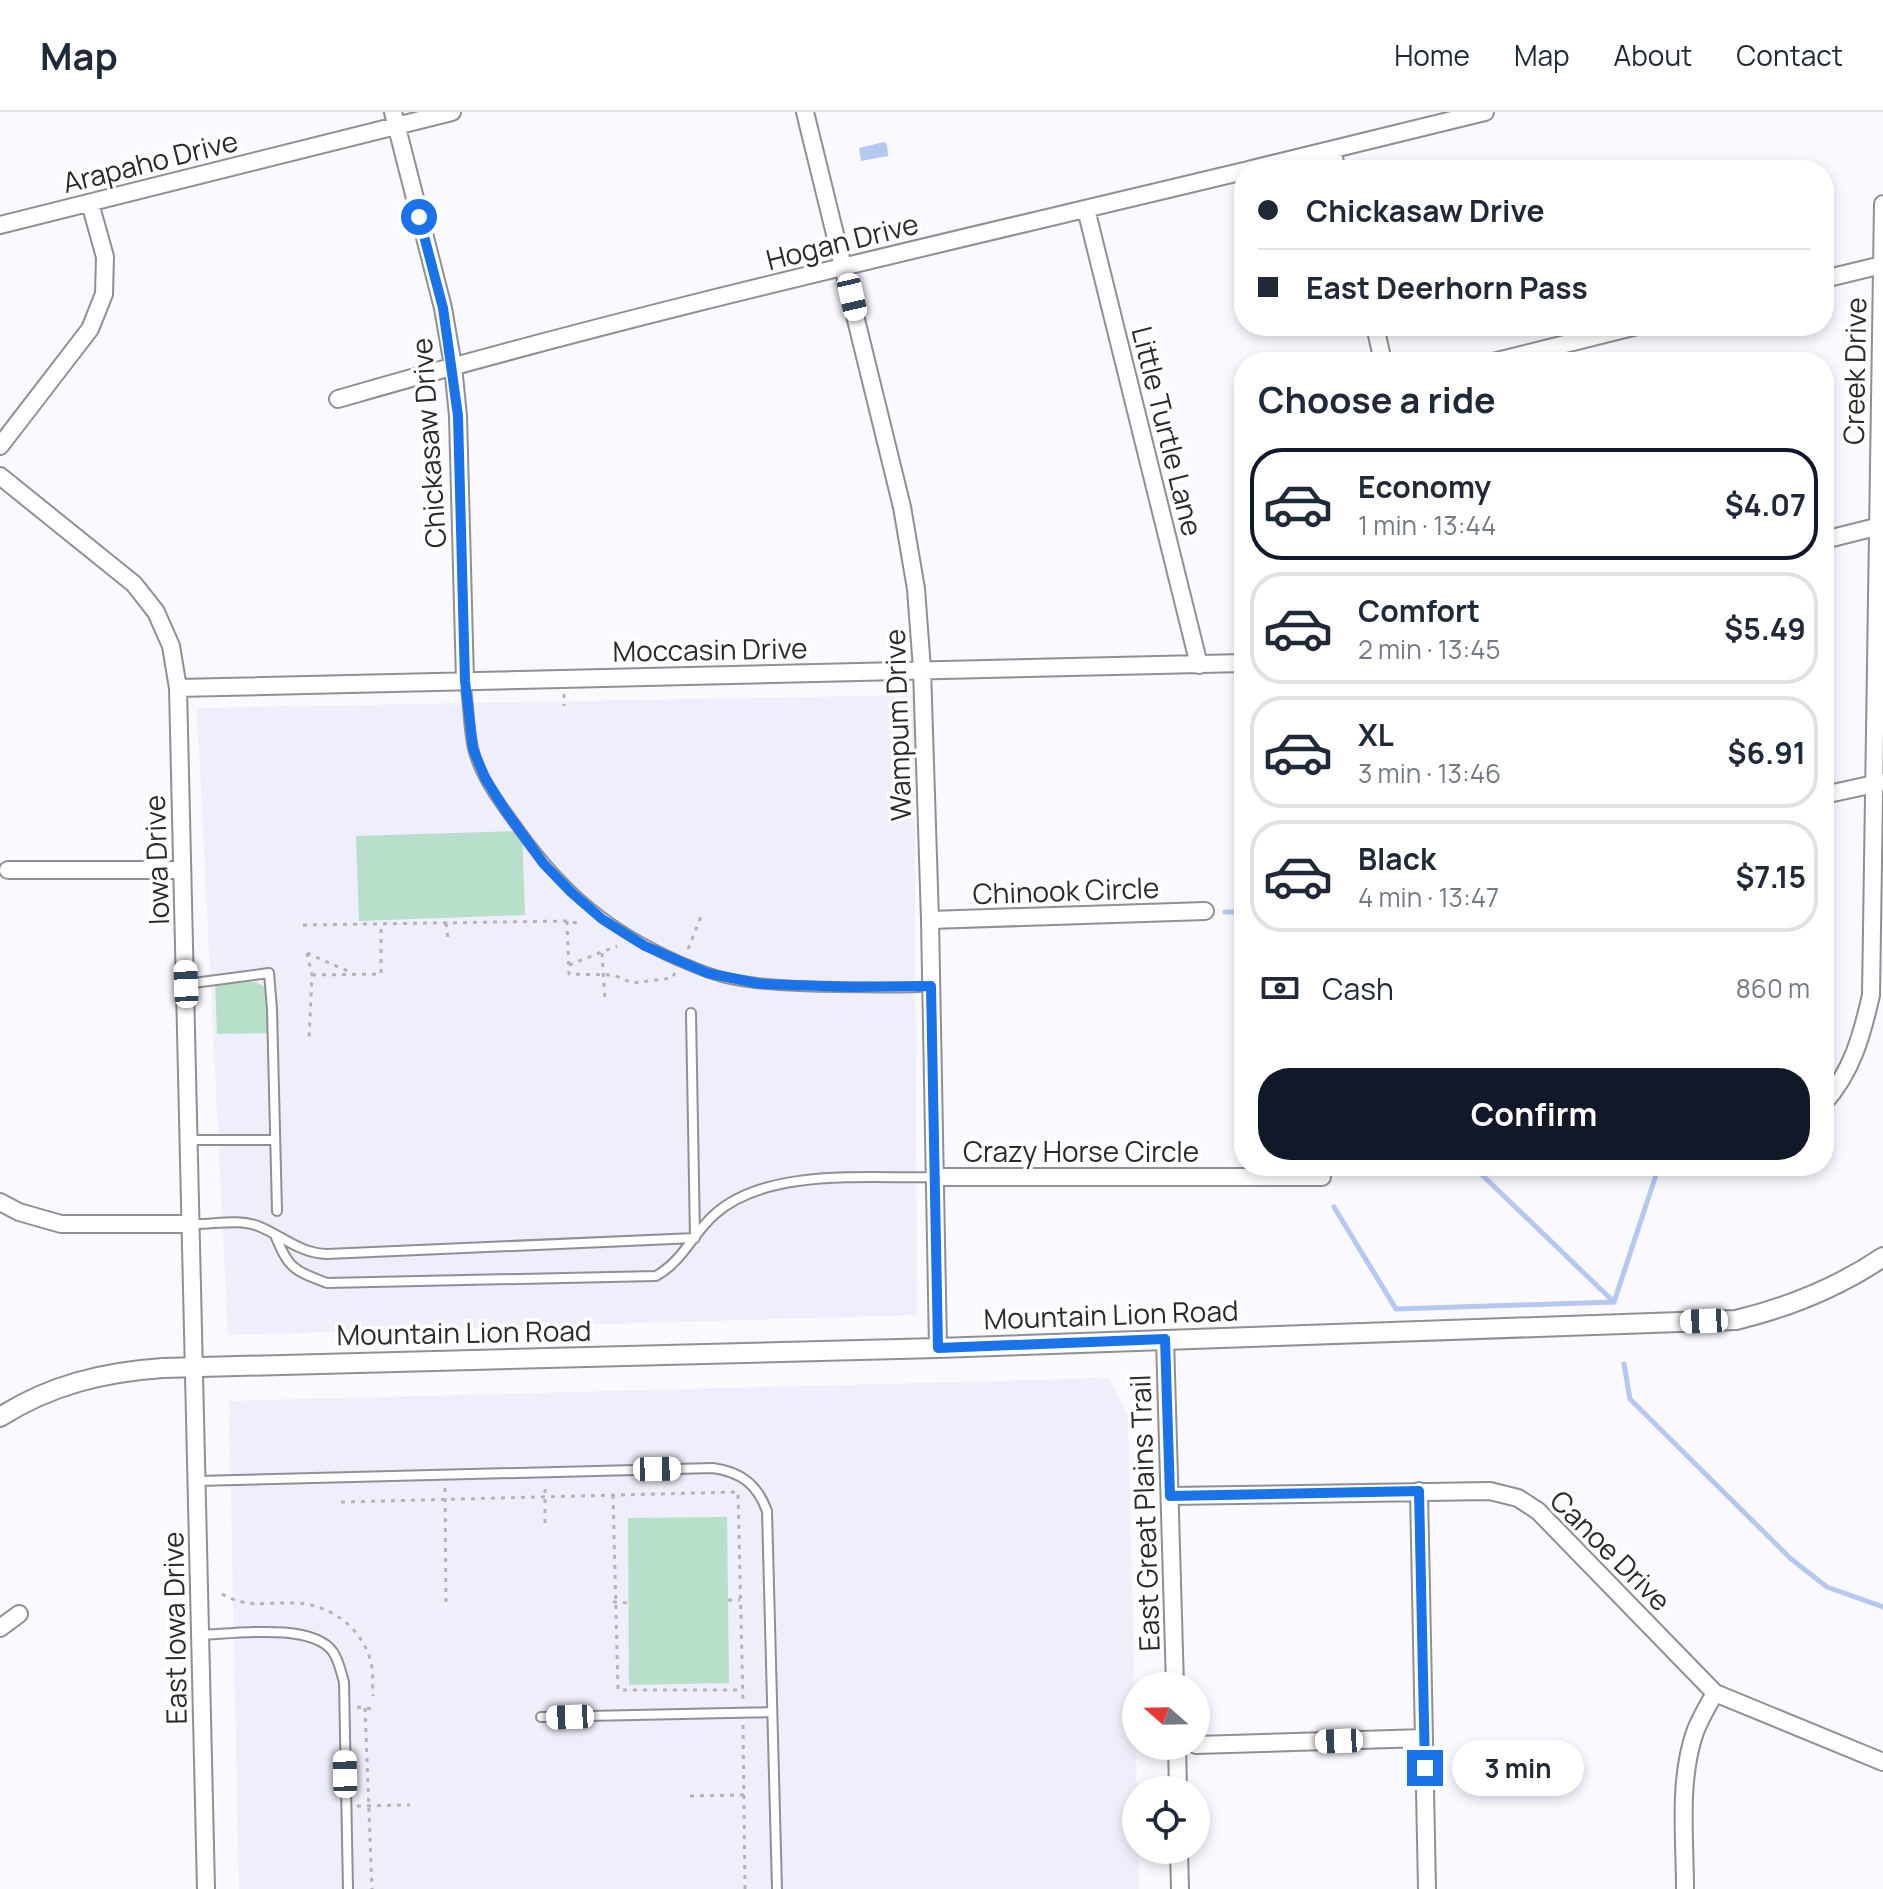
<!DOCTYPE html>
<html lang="en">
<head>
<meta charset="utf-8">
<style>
  body { margin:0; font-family:Manrope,sans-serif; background:#f6f6f7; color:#1f2937; height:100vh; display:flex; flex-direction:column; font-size:30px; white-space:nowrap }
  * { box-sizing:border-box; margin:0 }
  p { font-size:26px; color:#747a83 }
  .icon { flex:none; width:44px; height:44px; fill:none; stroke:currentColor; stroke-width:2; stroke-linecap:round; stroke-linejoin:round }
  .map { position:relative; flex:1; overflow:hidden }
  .sheet { position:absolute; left:1234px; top:240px; width:600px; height:824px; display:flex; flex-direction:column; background:#fff; border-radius:32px; box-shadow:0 4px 12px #0003 }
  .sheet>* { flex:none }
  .hud { position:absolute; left:1234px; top:48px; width:600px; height:176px; border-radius:32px; box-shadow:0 4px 12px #0003; display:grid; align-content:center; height:176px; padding:0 24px; background:#fff }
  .needle { width:52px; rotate:290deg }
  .tools { position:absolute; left:1122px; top:1560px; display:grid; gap:16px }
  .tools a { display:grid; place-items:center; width:88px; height:88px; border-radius:50%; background:#fff; box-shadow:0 4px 12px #0003; font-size:40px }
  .end { position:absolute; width:36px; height:36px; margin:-18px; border:10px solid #1a73e8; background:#fff; box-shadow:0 0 0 4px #fff }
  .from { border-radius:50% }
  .bubble { position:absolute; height:56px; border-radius:28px; background:#fff; box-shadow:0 4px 12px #0003; font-size:26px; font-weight:700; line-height:56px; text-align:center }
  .car { position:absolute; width:24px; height:48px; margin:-24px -12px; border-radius:10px; box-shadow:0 0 6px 2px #0007; background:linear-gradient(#fff 24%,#345 0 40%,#fff 0 76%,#345 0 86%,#fff 0) }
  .hud b { display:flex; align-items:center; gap:28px; height:76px; font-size:30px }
  .hud b+b { border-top:2px solid #e0e1e3 }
  .hud i { width:20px; height:20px; background:#1f2937 }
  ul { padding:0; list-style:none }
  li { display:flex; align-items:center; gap:24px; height:112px; margin:0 16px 12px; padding:0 8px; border:4px solid #e0e1e3; border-radius:32px }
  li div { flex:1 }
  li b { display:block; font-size:30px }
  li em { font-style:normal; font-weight:700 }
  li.active { border-color:#111827 }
  li>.icon { width:72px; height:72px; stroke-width:1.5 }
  h2 { padding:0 24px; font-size:36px; line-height:96px }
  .pay { display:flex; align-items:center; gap:20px; height:88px; padding:0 24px; font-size:30px }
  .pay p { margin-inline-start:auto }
  .primary-button { display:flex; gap:16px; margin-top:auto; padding:16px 24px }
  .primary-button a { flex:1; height:92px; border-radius:32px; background:#111827; color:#fff; font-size:32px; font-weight:700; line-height:92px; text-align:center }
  header { display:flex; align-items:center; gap:48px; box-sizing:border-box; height:112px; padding:0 40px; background:#fff; border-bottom:2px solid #e0e1e3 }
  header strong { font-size:38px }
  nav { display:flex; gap:44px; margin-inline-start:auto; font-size:28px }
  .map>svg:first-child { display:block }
  .built { fill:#efeefb }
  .green { fill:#b7dfc9 }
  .water { fill:#b5c8f0 }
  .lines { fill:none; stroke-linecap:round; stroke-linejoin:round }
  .stream { stroke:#b5c8f0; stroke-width:5 }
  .service-casing { stroke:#8f8f94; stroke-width:12 }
  .minor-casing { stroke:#8f8f94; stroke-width:20 }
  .tertiary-casing { stroke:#8f8f94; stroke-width:22 }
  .path { stroke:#b4b4b8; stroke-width:3; stroke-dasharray:4 6; stroke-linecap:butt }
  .service { stroke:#fff; stroke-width:8 }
  .minor { stroke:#fff; stroke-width:16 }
  .tertiary { stroke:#fff; stroke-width:18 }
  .route { stroke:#1a73e8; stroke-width:10 }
  .labels { text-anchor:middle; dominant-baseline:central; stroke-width:7; stroke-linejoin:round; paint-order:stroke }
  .street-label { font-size:28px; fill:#2a2a2c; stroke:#fff }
</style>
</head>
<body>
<header>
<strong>Map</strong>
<nav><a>Home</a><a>Map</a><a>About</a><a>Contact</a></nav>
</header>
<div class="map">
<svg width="1883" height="1777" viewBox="0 0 1883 1777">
  <rect width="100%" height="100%" fill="#faf9ff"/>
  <path class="built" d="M 914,583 L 917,1203 L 228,1223 L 197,596 Z
    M 1109,1266 L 1128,1305 L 1137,1678 L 1136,1738 L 1139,1738 L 1139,1777 L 239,1777 L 229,1289 Z"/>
  <path class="green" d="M 522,719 L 525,803 L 359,809 L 356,724 Z
    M 215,868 L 256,870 L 268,877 L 272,921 L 217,922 Z
    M 727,1405 L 729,1571 L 629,1573 L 628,1406 Z"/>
  <path class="water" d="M 884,30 L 887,32 L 888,44 L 861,49 L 859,36 Z"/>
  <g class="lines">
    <path class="stream" d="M 1225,800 L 1244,800
      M 1476,1054 L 1479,1060 L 1614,1190
      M 1334,1095 L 1396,1197 L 1614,1190
      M 1614,1190 L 1656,1063
      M 1624,1252 L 1630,1287 L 1791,1447 L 1827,1475 L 1883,1495"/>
    <g class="service-casing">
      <path id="service" d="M 465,570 C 469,591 468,615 473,636 C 480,667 503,695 521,720 C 565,781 611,819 679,849 C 696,856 713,864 731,867 C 766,874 804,875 840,875 C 871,875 901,877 931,874
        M 186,872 L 269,861 L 272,897 L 277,1099
        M 691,901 L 695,1125
        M 189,1028 L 274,1028
        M 190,1112 C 212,1113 238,1106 258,1114 C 283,1124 299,1141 327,1142 L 695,1126
        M 275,1123 C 289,1157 293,1158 327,1171 L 656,1164 C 683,1149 693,1121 715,1102 C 768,1055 869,1067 936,1065
        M 197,1369 L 713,1356 C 741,1360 757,1372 767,1399 L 777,1777
        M 200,1523 C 233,1522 312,1510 333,1540 C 339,1549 341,1560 344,1570 L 348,1777
        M 541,1605 L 772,1600"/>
    </g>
    <g class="minor-casing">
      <path id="minor" d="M 393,0 L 443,196 L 453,254 L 458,304 L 465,569
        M 805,0 L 902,395 L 916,477 L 922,557 L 930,808 L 938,1236
        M 1332,38 L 1337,58
        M 1248,58 L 1485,0
        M 1086,97 L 1199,553
        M 0,113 L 452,0
        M 1824,167 L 1882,153
        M 1375,214 L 1383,250
        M 1493,250 L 1637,214
        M 338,287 C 637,200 941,132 1244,59
        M 0,334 L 90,217 L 104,182 L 105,145 L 90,91
        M 0,364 L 134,472 L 156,500 L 171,534 L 178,576 L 206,1777
        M 1824,428 L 1876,415
        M 178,576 L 1244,551
        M 1824,683 L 1883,670
        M 8,758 L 182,758
        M 930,808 L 1205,799
        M 1824,991 C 1852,960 1862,923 1871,883 L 1883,92
        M 1681,1054 L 1705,1054
        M 936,1065 L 1322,1065
        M 0,1090 L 19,1100 L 61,1112 L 190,1112
        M 1165,1227 L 1175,1574
        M 1419,1379 L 1427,1777
        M 1170,1384 L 1490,1379 L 1518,1386 L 1538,1399 L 1715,1581 L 1883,1650
        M 0,1516 L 19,1502
        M 1196,1633 L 1424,1626
        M 1177,1634 L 1178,1678
        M 1179,1738 L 1180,1777
        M 1685,1777 C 1685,1726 1678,1669 1695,1620 C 1700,1607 1708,1593 1715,1581"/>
    </g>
    <g class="tertiary-casing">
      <path id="tertiary" d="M 0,1305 C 50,1273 104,1260 163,1256 L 938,1236 L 1736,1208 C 1790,1195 1837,1176 1883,1145"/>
    </g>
    <path class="path" d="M 564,582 L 564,594
      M 567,809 L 569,862 L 613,863 L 633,871 L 672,866 L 675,861
      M 446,811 L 448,827
      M 303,813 L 567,809 L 582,812
      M 688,837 L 702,802
      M 307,841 L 312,863 L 309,927
      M 307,841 L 352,861
      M 602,841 L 605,889
      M 569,853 L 617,834
      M 312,863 L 381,862 L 381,812
      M 445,1376 L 446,1496
      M 613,1383 L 618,1578 L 743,1578
      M 341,1390 L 738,1380 L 743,1589
      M 545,1411 L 545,1371
      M 222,1482 C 249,1497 265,1490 295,1491 C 329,1492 360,1514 370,1547 C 374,1558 372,1572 373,1584
      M 728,1488 L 740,1488
      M 613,1490 L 629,1491
      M 357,1595 L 373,1597
      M 365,1596 L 372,1777
      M 743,1613 L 745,1777
      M 690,1684 L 744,1683
      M 357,1694 L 410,1693"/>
    <use href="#service" class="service"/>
    <use href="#minor" class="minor"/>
    <use href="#tertiary" class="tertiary"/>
  </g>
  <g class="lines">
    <path class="route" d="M 419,105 L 443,196 L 458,304 L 465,569 L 473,637 L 485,666 L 505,698 L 543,751 L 571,780 L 602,807 L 645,834 L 707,861 L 761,872 L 852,875 L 931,874 L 938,1236 L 1165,1227 L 1170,1384 L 1419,1379 L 1425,1656"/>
  </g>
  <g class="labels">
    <g class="street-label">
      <text transform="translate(150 49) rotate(-14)">Arapaho Drive</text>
      <text transform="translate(842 129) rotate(-14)">Hogan Drive</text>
      <text transform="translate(1854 259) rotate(-89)">Creek Drive</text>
      <text transform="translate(1168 319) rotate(76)">Little Turtle Lane</text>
      <text transform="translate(428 331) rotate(-94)">Chickasaw Drive</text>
      <text transform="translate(710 537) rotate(-1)">Moccasin Drive</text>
      <text transform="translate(897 613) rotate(-92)">Wampum Drive</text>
      <text transform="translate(156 748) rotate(-92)">Iowa Drive</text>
      <text transform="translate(1066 778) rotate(-2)">Chinook Circle</text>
      <text x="1081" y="1039">Crazy Horse Circle</text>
      <text transform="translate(1111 1202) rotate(-2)">Mountain Lion Road</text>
      <text transform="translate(464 1220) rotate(-1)">Mountain Lion Road</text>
      <text transform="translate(1144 1401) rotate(-92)">East Great Plains Trail</text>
      <text transform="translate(1611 1438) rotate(45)">Canoe Drive</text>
      <text transform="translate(174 1516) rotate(-91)">East Iowa Drive</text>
    </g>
  </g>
</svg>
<div class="tools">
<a><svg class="needle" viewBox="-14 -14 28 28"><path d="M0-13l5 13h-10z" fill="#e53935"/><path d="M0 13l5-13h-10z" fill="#747a83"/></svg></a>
<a><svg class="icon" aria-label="locate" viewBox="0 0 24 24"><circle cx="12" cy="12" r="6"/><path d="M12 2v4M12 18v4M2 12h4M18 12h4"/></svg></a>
</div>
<i class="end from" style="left:419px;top:105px"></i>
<i class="end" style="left:1425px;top:1656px"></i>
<div class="bubble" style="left:1452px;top:1628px;width:132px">3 min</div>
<i class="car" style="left:852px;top:185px;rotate:167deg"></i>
<i class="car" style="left:186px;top:872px;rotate:358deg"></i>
<i class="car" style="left:1704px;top:1209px;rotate:268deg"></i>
<i class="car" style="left:657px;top:1357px;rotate:89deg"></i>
<i class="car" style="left:570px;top:1605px;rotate:268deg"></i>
<i class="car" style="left:1339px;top:1629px;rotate:268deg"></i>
<i class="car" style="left:345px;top:1662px;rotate:359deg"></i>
<div class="hud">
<b><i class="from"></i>Chickasaw Drive</b>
<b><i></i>East Deerhorn Pass</b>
</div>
<section class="sheet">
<h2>Choose a ride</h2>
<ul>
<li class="active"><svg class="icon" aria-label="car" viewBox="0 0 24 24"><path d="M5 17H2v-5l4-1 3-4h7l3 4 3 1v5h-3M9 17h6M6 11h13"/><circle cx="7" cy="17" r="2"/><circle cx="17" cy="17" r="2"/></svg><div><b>Economy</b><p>1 min · 13:44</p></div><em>$4.07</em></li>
<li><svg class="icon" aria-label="car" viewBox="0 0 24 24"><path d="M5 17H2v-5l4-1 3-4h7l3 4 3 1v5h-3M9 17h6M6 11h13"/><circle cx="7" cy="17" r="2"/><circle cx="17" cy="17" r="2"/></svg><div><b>Comfort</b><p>2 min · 13:45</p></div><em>$5.49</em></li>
<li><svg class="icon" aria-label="car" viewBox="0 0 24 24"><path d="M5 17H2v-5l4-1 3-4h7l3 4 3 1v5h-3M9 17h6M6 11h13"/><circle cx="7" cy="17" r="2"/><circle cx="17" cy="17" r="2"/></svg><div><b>XL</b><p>3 min · 13:46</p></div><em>$6.91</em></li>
<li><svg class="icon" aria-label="car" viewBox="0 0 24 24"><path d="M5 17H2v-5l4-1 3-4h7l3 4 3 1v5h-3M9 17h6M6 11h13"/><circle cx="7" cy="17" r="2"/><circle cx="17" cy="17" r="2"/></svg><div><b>Black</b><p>4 min · 13:47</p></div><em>$7.15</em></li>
</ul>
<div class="pay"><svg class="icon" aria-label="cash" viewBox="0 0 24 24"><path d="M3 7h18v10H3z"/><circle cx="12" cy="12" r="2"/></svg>Cash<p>860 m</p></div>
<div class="primary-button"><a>Confirm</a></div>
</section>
</div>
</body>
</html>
